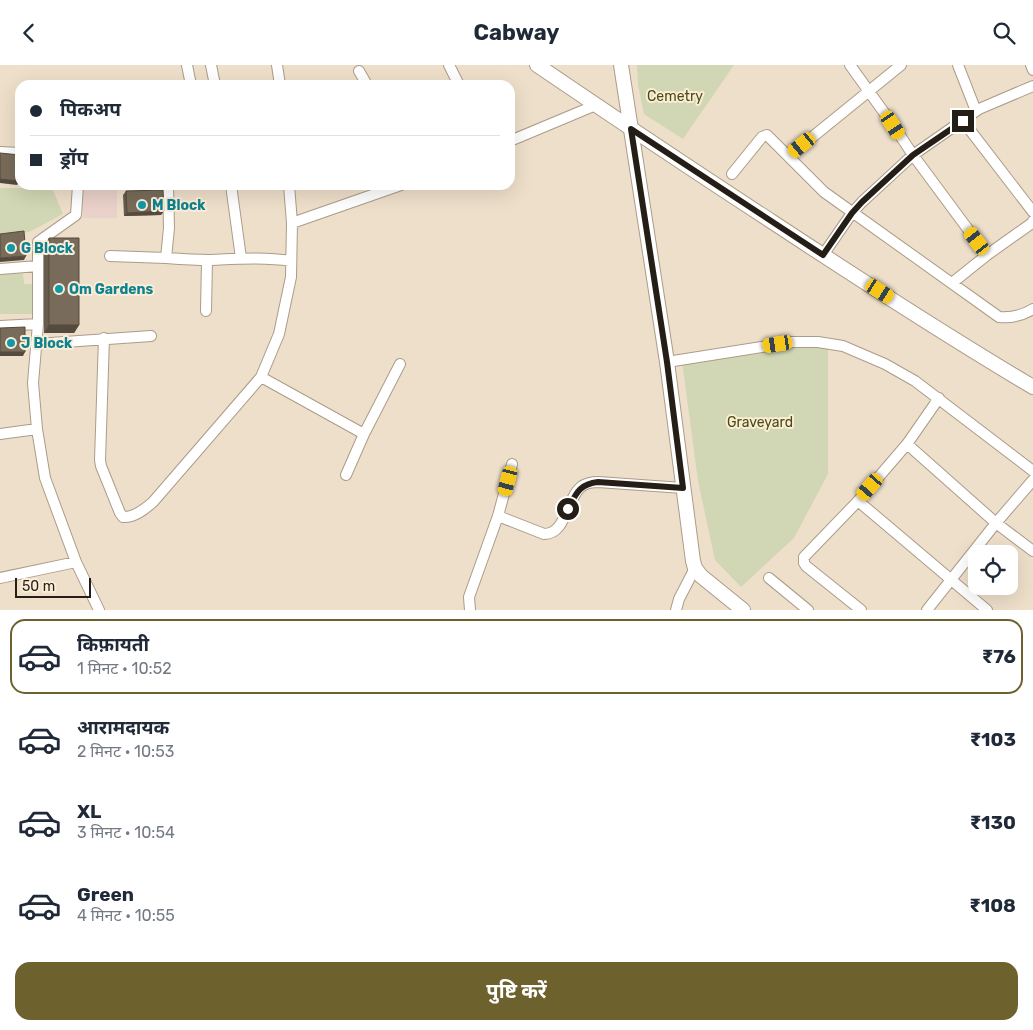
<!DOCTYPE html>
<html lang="hi">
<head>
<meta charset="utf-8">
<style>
  body { margin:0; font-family:Rubik,"Noto Sans Devanagari",sans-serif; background:#f6f6f7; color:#1f2937; height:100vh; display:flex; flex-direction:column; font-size:19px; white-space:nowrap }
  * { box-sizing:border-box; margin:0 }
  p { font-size:16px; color:#747a83 }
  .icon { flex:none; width:28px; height:28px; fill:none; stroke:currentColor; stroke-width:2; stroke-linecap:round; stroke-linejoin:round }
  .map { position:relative; height:545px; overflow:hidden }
  .details { display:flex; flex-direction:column; background:#fff; flex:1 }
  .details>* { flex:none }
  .guide { position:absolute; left:15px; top:15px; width:500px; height:110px; border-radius:15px; box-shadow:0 5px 20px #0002; display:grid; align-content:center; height:110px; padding:0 15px; background:#fff }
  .buttons { position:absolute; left:968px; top:480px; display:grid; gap:10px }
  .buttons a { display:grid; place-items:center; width:50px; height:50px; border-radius:10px; background:#fff; box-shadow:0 5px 20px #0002; font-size:25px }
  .scale { position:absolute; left:15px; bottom:12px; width:76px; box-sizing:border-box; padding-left:5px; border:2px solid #241e17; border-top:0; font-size:14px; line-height:18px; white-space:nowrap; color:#241e17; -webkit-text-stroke:4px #fbecd7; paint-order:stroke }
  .end { position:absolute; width:22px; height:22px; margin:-11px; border:6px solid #241e17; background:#fff; box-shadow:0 0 0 2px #fff }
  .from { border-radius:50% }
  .car { position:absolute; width:15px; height:30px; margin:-15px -8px; border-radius:6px; box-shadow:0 0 4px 1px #0007; background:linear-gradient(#f5c518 24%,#345 0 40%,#f5c518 0 76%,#345 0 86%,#f5c518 0) }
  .guide b { display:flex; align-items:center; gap:18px; height:48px; font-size:19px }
  .guide b+b { border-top:1px solid #e0e1e3 }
  .guide i { width:12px; height:12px; background:#1f2937 }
  ul { padding:9px 0 0; list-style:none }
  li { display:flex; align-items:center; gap:15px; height:75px; margin:0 10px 8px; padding:0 5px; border:2px solid transparent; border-radius:15px }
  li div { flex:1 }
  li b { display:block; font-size:19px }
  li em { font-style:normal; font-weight:700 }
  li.on { border-color:#6d612e }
  li>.icon { width:45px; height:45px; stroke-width:1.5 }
  .cta { display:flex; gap:10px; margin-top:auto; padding:10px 15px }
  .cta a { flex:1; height:58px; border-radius:15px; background:#6d612e; color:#fff; font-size:20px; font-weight:700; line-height:58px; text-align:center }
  header { display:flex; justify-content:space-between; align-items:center; height:65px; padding:0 15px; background:#fff; font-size:22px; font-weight:700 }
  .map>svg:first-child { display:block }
  .commercial { fill:#ead1ca }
  .green { fill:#d1d6b4 }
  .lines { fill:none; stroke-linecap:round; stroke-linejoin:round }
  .street-casing { stroke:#ab9c89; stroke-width:12 }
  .secondary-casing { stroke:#ab9c89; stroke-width:16 }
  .street { stroke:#fff; stroke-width:10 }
  .secondary { stroke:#fff; stroke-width:14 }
  .wall { fill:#675c4d }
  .shaded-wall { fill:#544b3e }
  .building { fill:#786b59; stroke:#544b3e }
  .route { stroke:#241e17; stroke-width:6 }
  .culture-dot { fill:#0f9aa8; stroke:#fbecd7; stroke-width:2 }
  .labels { text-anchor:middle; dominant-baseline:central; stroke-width:4; stroke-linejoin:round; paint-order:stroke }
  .park-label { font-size:14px; fill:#484d0f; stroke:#fbecd7 }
  .culture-label { font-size:14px; font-weight:bold; fill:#0d838f; stroke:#fbecd7; text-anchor:start }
</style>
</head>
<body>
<header><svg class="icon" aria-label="back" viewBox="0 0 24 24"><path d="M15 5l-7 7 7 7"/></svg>Cabway<svg class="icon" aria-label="search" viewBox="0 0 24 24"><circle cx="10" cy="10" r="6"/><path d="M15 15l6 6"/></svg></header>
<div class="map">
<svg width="1033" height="545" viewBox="0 0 1033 545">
  <rect width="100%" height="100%" fill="#eedfca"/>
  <path class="commercial" d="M 83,120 L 117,120 L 117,153 L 83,153 Z"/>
  <path class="green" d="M 637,0 L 734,0 L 683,74 L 644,49 L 638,20 Z
    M 0,123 L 52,123 L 63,149 L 29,167 L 0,169 Z
    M 23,208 L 24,219 L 35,219 L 36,249 L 0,249 L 0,209 Z
    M 828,277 L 828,409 L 794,473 L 741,522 L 715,495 L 698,416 L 682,296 Z"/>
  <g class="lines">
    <g class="street-casing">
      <path id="street" d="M 187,0 L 191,20
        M 211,0 L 215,20
        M 277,0 L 280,20
        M 449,0 L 459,20
        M 850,0 L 893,60 L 913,90 L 987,190
        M 958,0 L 976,46
        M 1031,0 L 1033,5
        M 359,6 L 367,20
        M 963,56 L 1033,147
        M 510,76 L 596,40
        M 0,87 L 20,88
        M 789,91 L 901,0
        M 732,109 L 762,72 L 767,70 L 824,127 L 999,252 C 1012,253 1022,251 1033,244
        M 78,120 L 76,150 L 38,177 L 38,259 L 33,318 L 37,364 L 45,413 L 76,497 L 99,545
        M 231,120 L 241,193
        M 292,158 L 401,120
        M 823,190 L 852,148 L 862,137 L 913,90 L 979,44 L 1033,21
        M 110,191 L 166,193 L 169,163 L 168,120
        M 166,193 C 180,194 195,195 209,195 C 236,194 264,192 291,196
        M 0,204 L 38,201
        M 952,218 L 987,190 L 1032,158 L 1033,156
        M 206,246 L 207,195
        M 0,261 L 38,259
        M 104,273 L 100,395 L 101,401 L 120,448 L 123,452 C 134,453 145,444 153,437 L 261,312 L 279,269 L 291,212 L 292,158 L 289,120
        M 36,279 L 151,271
        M 667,297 L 793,277 L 818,277 L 843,281 L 885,299 L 915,316 L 1033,406
        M 261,312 L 364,369
        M 0,369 L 37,364
        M 907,379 L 996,458 L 1033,486
        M 346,410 L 364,369 L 400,299
        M 858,436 L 987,545
        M 498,451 L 544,469 C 567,469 566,433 582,421 C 587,418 592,417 598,417 L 683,423
        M 0,513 L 76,497
        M 769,513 L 808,545
        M 470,545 L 469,532 L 498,451 L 512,399
        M 676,545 L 679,534 L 695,503
        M 861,545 L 806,501 L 804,498 L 804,492 L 858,436 L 907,379 L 939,333
        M 927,545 L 996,458 L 1033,415"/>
    </g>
    <g class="secondary-casing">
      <path id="secondary" d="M 537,0 C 615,53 694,106 774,158 C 859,214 945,270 1033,322
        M 621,0 L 667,297 L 693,496 L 695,503 L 701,511 L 743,545"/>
    </g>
    <use href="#street" class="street"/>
    <use href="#secondary" class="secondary"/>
  </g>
  <path class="wall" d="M 126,126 L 164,146 L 161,150 L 124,151 L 123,130 Z
    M 49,173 L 79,260 L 74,268 L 44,268 L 44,180 Z"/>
  <path class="shaded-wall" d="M 0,114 L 20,116 L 17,120 L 0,118 Z
    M 41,120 L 59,120 L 58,121 Z
    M 173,120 L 192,120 L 170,123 Z
    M 164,146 L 161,150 L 124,151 L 127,148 Z
    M 26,191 L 24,195 L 0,197 L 0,193 Z
    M 49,260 L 79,260 L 74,268 L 44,268 Z
    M 0,287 L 25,287 L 23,291 L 0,291 Z"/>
  <path class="building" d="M 0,88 L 20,90 L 20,116 L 0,114 Z
    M 163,125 L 164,146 L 127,148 L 126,126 Z
    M 24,166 L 26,191 L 0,193 L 0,169 Z
    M 49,173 L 79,173 L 79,260 L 49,260 Z
    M 25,262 L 25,287 L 0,287 L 0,263 Z"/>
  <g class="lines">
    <path class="route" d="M 568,444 C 576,429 579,419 598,417 L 683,423 L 667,297 L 631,64 L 823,190 L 852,148 L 862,137 L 913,90 L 963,56"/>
  </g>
  <g class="culture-dot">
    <circle cx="142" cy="140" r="5"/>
    <circle cx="11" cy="183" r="5"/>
    <circle cx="59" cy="224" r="5"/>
    <circle cx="11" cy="278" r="5"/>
  </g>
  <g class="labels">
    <g class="park-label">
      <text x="675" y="31">Cemetry</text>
      <text x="760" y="357">Graveyard</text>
    </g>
    <g class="culture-label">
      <text x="152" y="140">M Block</text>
      <text x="21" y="183">G Block</text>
      <text x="69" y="224">Om Gardens</text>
      <text x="21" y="278">J Block</text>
    </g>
  </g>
</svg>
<div class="buttons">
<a><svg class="icon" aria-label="locate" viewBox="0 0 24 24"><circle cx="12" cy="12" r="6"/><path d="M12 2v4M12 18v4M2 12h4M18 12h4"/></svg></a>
</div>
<div class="scale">50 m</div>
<i class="end from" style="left:568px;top:444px"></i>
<i class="end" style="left:963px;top:56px"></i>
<i class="car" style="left:893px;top:60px;rotate:147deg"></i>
<i class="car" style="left:802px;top:80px;rotate:231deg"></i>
<i class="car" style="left:977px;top:176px;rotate:323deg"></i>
<i class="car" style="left:880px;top:226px;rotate:123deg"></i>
<i class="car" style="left:778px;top:279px;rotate:261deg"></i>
<i class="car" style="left:508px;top:416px;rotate:195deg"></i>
<i class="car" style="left:870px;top:422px;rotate:221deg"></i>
<div class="guide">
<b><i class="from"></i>पिकअप</b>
<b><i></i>ड्रॉप</b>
</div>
</div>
<section class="details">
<ul>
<li class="on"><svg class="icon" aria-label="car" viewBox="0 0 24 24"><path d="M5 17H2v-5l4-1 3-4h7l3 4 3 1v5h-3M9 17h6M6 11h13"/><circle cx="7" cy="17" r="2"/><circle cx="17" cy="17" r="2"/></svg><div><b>किफ़ायती</b><p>1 मिनट · 10:52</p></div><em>₹76</em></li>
<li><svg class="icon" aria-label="car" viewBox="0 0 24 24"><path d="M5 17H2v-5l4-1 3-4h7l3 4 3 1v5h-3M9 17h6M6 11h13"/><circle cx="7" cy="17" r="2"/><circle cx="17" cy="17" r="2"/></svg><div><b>आरामदायक</b><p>2 मिनट · 10:53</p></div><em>₹103</em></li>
<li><svg class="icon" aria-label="car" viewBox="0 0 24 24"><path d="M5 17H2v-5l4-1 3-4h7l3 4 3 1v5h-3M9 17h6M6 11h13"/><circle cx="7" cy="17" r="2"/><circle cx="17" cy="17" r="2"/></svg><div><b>XL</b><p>3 मिनट · 10:54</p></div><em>₹130</em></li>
<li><svg class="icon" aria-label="car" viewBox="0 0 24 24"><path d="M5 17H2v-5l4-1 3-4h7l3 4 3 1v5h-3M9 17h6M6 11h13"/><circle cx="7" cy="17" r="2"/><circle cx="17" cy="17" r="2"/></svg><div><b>Green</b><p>4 मिनट · 10:55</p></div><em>₹108</em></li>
</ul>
<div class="cta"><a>पुष्टि करें</a></div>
</section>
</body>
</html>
